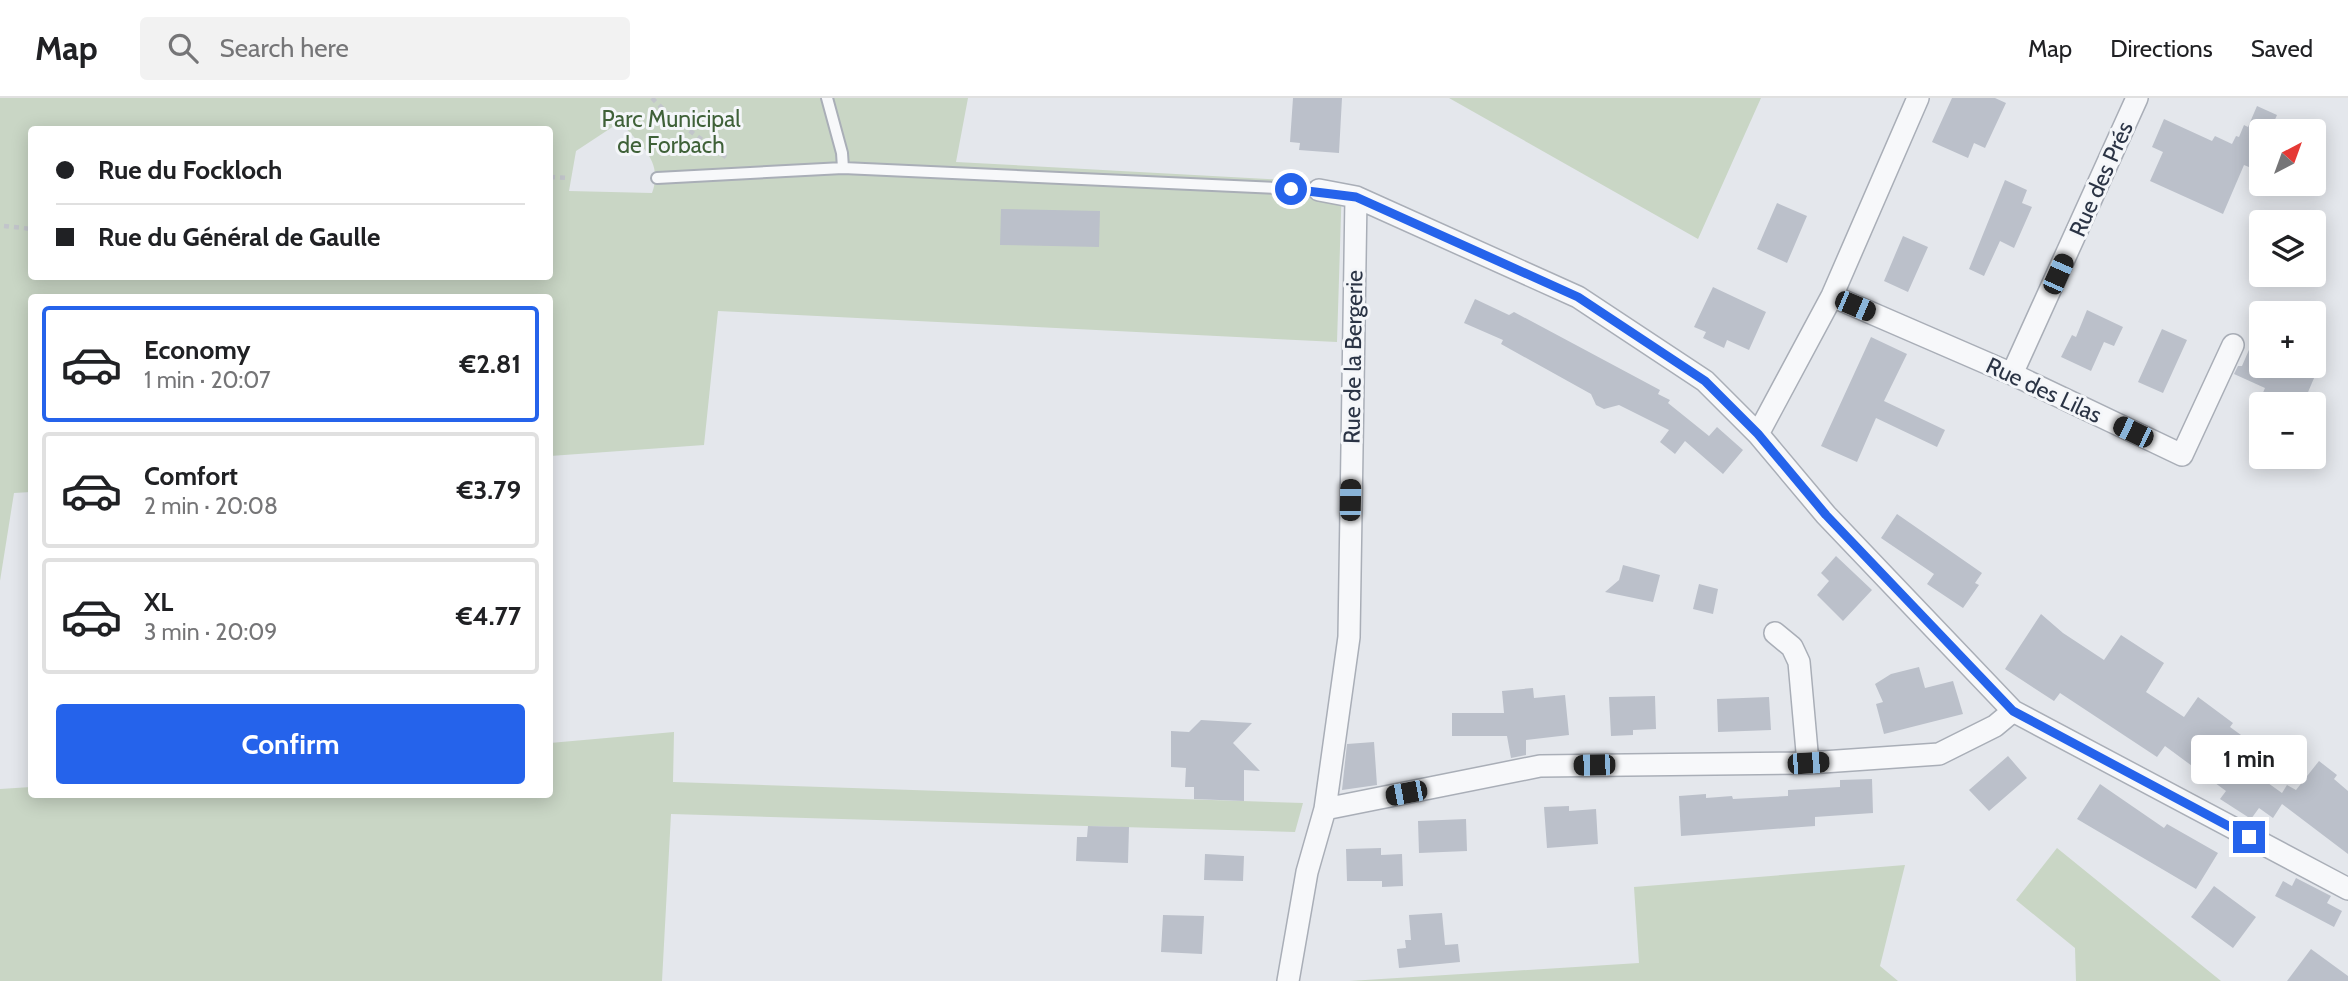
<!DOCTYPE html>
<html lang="en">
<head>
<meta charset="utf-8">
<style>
  body { margin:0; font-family:Cabin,sans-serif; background:#f2f2f2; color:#202124; height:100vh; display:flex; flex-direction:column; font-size:26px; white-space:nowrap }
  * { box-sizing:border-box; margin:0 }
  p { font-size:23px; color:#757577 }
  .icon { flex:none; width:38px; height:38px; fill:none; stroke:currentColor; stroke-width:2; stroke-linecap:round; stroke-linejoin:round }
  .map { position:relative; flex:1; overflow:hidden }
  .drawer { position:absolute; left:28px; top:196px; width:525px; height:504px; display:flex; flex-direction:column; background:#fff; border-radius:7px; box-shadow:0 4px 18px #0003 }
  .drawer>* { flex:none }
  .hud { position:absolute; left:28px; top:28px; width:525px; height:154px; border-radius:7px; box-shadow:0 4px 18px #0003; display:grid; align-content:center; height:154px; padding:0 28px; background:#fff }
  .needle { width:46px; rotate:41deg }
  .controls { position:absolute; left:2249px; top:21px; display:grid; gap:14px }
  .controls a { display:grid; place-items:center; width:77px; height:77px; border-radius:7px; background:#fff; box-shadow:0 4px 18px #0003; font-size:35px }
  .end { position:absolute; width:32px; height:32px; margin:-16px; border:9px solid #2563eb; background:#fff; box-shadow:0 0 0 4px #fff }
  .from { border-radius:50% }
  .bubble { position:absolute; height:49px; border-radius:7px; background:#fff; box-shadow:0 4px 18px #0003; font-size:23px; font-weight:800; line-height:49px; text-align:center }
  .car { position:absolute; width:21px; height:42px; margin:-21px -10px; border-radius:9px; box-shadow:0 0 5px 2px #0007; background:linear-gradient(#222 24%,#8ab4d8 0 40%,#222 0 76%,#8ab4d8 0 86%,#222 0) }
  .hud b { display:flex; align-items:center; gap:24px; height:66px; font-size:26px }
  .hud b+b { border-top:2px solid #e0e0e0 }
  .hud i { width:18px; height:18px; background:#202124 }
  ul { padding:12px 0 0; list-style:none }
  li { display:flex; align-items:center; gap:21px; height:116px; margin:0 14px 10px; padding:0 14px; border:4px solid #e0e0e0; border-radius:7px }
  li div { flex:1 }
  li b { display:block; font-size:26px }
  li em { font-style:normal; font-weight:800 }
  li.current { border-color:#2563eb }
  li>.icon { width:63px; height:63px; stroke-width:1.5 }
  .action { display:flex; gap:14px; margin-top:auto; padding:14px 28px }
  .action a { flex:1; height:80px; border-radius:7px; background:#2563eb; color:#fff; font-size:28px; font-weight:800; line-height:80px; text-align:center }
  header { display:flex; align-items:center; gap:42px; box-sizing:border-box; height:98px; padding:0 35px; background:#fff; border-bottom:2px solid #e0e0e0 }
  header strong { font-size:33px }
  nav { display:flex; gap:38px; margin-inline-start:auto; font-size:24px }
  .search { width:490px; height:63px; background:#f2f2f2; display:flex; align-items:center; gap:18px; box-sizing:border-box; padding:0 24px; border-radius:7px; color:#757577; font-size:26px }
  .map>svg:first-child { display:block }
  .green { fill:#c9d6c5; fill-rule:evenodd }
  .building { fill:#bbc0ca }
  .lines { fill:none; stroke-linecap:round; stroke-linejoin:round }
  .lane-casing { stroke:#a9aeb7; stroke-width:14 }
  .street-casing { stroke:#a9aeb7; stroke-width:24 }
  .path { stroke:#c2c5cb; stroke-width:4.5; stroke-dasharray:5 5; stroke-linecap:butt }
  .lane { stroke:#f7f8fa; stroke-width:10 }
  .street { stroke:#f7f8fa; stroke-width:21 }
  .route { stroke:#2563eb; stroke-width:9 }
  .labels { text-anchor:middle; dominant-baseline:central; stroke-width:6; stroke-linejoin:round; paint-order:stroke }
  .park-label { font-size:23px; fill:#3f6138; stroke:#f4f6f9 }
  .street-label { font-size:23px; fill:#2b3445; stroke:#f4f6f9 }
</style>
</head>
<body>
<header>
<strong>Map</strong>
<div class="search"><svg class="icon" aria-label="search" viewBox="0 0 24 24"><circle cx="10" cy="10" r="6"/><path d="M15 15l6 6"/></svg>Search here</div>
<nav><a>Map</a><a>Directions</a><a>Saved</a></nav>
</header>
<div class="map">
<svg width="2348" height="883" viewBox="0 0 2348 883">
  <rect width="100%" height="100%" fill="#e4e7ec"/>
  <path class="green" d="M 0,0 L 968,0 L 956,64 L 1342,85 L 1337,244 L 718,213 L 704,347 L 550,358 L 550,200 L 32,200 L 31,394 L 14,395 L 0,483 ZM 620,24 C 640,47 664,63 652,95 L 569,93 L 576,53 ZM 32,32 L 550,32 L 550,178 L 32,178 Z
    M 1449,0 L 1761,0 L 1698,141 Z
    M 674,634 L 673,684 L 1303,705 L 1295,734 L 671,716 L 662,883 L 0,883 L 0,691 L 31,689 L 32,696 L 550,696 L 550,645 Z
    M 2057,750 L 2221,883 L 2076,883 L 2075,850 L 2016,802 Z
    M 1905,767 L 1880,868 L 1898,883 L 1349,883 L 1639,865 L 1634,789 Z"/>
  <path class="building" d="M 1293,0 L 1342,0 L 1339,55 L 1299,52 L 1300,45 L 1290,44 Z
    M 1952,0 L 1995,0 L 2006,5 L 1985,50 L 1974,45 L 1968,60 L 1932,44 Z
    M 2257,8 L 2277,17 L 2270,33 L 2258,33 L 2261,35 L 2261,60 L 2256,72 L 2244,67 L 2223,116 L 2150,83 L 2163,54 L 2152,49 L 2164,21 L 2212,43 L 2215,38 L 2232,46 L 2236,38 L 2239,39 L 2244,27 L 2248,29 Z
    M 2005,82 L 2027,92 L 2022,105 L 2032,109 L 2014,150 L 2000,143 L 1984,178 L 1969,171 Z
    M 1777,105 L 1807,118 L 1787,165 L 1757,151 Z
    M 1001,111 L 1100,113 L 1099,149 L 1000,147 Z
    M 1903,138 L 1928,149 L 1908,194 L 1884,183 Z
    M 1713,189 L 1766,214 L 1749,252 L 1727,242 L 1724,250 L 1703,240 L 1706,234 L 1694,229 Z
    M 1475,201 L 1509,217 L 1514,214 L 1660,292 L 1658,296 L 1670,302 L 1668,305 L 1709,338 L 1717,329 L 1743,352 L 1723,376 L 1685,343 L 1675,356 L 1660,344 L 1669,332 L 1619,307 L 1604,311 L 1596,307 L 1591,296 L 1501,246 L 1503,242 L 1464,225 Z
    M 2087,212 L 2123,229 L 2114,248 L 2104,244 L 2091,273 L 2061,259 L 2072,237 L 2076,239 Z
    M 2261,224 L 2261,268 L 2304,268 L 2317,273 L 2303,306 L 2258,306 L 2265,290 L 2234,276 L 2238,268 L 2242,268 Z
    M 2162,231 L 2187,242 L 2163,295 L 2138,284 Z
    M 1871,239 L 1907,256 L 1884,303 L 1945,332 L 1937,349 L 1876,320 L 1857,364 L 1821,348 Z
    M 1897,416 L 1982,475 L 1975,485 L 1979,487 L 1963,510 L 1927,486 L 1934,476 L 1881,440 Z
    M 1836,458 L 1872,492 L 1843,523 L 1817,497 L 1829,483 L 1821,475 Z
    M 1623,467 L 1660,477 L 1653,504 L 1605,494 L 1619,482 Z
    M 1699,486 L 1718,491 L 1713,516 L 1693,511 Z
    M 2041,516 L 2063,535 L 2104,562 L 2121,537 L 2164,565 L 2146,594 L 2184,619 L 2198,599 L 2233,625 L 2230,629 L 2241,637 L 2230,653 L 2242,662 L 2240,665 L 2282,695 L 2287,687 L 2296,692 L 2319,663 L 2337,677 L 2334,681 L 2348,693 L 2348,756 L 2282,706 L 2273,720 L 2259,710 L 2251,721 L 2220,701 L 2226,693 L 2165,648 L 2157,659 L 2060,595 L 2054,603 L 2005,571 Z
    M 1919,569 L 1925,590 L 1953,583 L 1963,616 L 1884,636 L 1876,606 L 1883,604 L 1875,586 L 1891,576 Z
    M 1533,590 L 1534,600 L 1565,597 L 1569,637 L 1526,642 L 1526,657 L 1511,660 L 1507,638 L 1452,638 L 1452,615 L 1504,615 L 1502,593 Z
    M 1655,598 L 1656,631 L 1633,632 L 1633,637 L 1611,638 L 1609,599 Z
    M 1769,599 L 1771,632 L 1718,634 L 1717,601 Z
    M 1201,622 L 1252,625 L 1233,645 L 1260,673 L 1244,672 L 1244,703 L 1194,701 L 1194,689 L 1185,689 L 1186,670 L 1171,669 L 1171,633 L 1189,634 Z
    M 1374,644 L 1377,687 L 1342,692 L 1347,646 Z
    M 2008,658 L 2027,680 L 1989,713 L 1969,692 Z
    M 1872,681 L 1873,715 L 1815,719 L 1815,728 L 1681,738 L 1679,698 L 1706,696 L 1706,700 L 1732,698 L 1733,701 L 1788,698 L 1788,692 L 1840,689 L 1840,682 Z
    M 2100,686 L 2164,730 L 2167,726 L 2218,755 L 2196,791 L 2077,721 Z
    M 1569,708 L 1569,713 L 1596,711 L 1598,746 L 1547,750 L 1544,709 Z
    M 1466,721 L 1467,753 L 1419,755 L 1418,723 Z
    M 1088,728 L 1129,729 L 1128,765 L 1076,763 L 1077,739 L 1087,739 Z
    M 1381,750 L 1381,757 L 1402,756 L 1403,788 L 1382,789 L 1382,783 L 1347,783 L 1346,751 Z
    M 1205,756 L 1244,758 L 1243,783 L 1204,782 Z
    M 2296,780 L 2331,798 L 2327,805 L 2342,813 L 2334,829 L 2275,798 L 2283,783 L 2292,788 Z
    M 2214,788 L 2256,819 L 2233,850 L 2191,819 Z
    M 1442,815 L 1445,847 L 1458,846 L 1460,864 L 1399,870 L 1397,851 L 1406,850 L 1405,842 L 1411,842 L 1409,817 Z
    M 1163,817 L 1204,818 L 1202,856 L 1161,854 Z
    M 2311,851 L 2348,878 L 2348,883 L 2287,883 Z"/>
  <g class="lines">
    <g class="lane-casing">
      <path id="lane" d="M 827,0 L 842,55 L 843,70
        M 657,80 L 843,70 L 1319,92"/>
    </g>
    <g class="street-casing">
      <path id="street" d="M 1319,92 L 1356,99 L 1578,199 L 1705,283 L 1758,336 L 1826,417 L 2013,613 L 2348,791
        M 1832,198 L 2012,276 L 2182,357 L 2233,247
        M 2012,276 L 2137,0
        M 1758,336 L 1832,198 L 1918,0
        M 1775,535 L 1792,549 L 1799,564 L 1808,665
        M 1325,711 L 1540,668 L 1808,665 L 1939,656 L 1995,628 L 2013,613
        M 1288,883 L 1307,774 L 1325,711 L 1349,539 L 1356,99"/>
    </g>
    <path class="path" d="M 652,0 L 671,19 L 727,60
      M 550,79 L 570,80
      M 4,128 L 32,131"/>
    <use href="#lane" class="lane"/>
    <use href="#street" class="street"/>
  </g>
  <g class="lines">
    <path class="route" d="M 1291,91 L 1356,99 L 1578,199 L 1705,283 L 1758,336 L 1826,417 L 2013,613 L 2249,739"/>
  </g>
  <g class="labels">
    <g class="park-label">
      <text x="671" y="21">Parc Municipal<tspan x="671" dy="26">de Forbach</tspan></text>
    </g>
    <g class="street-label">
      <text transform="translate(2101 81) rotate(-66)">Rue des Prés</text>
      <text transform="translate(1353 259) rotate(-89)">Rue de la Bergerie</text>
      <text transform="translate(2044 292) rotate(25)">Rue des Lilas</text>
    </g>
  </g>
</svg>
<div class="controls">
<a><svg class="needle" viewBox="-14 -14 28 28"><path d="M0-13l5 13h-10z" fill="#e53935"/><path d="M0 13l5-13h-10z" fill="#757577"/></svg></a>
<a><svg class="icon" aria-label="layers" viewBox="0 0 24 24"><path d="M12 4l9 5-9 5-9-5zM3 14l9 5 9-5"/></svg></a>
<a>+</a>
<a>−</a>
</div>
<i class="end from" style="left:1291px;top:91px"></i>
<i class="end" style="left:2249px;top:739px"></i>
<div class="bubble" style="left:2191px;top:637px;width:116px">1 min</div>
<i class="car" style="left:2058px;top:176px;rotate:24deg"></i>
<i class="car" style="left:1855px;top:208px;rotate:113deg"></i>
<i class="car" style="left:2133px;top:334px;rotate:296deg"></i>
<i class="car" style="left:1350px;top:402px;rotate:1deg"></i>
<i class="car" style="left:1808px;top:665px;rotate:86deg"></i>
<i class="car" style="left:1594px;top:667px;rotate:269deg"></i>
<i class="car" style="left:1406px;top:695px;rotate:259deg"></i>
<div class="hud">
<b><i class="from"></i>Rue du Fockloch</b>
<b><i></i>Rue du Général de Gaulle</b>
</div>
<section class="drawer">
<ul>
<li class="current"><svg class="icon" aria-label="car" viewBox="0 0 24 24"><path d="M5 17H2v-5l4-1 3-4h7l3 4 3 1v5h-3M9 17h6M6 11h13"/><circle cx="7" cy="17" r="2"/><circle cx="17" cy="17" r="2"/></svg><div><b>Economy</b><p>1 min · 20:07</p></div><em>€2.81</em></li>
<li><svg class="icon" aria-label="car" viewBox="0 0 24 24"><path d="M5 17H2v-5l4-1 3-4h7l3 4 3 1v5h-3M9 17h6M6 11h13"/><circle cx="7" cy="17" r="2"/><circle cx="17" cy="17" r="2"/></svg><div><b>Comfort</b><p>2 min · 20:08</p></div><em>€3.79</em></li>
<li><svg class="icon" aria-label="car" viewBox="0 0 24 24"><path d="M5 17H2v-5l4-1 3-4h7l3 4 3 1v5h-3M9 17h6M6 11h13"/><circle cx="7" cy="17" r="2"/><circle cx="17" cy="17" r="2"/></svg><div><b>XL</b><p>3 min · 20:09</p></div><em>€4.77</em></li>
</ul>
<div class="action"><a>Confirm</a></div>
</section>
</div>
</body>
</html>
